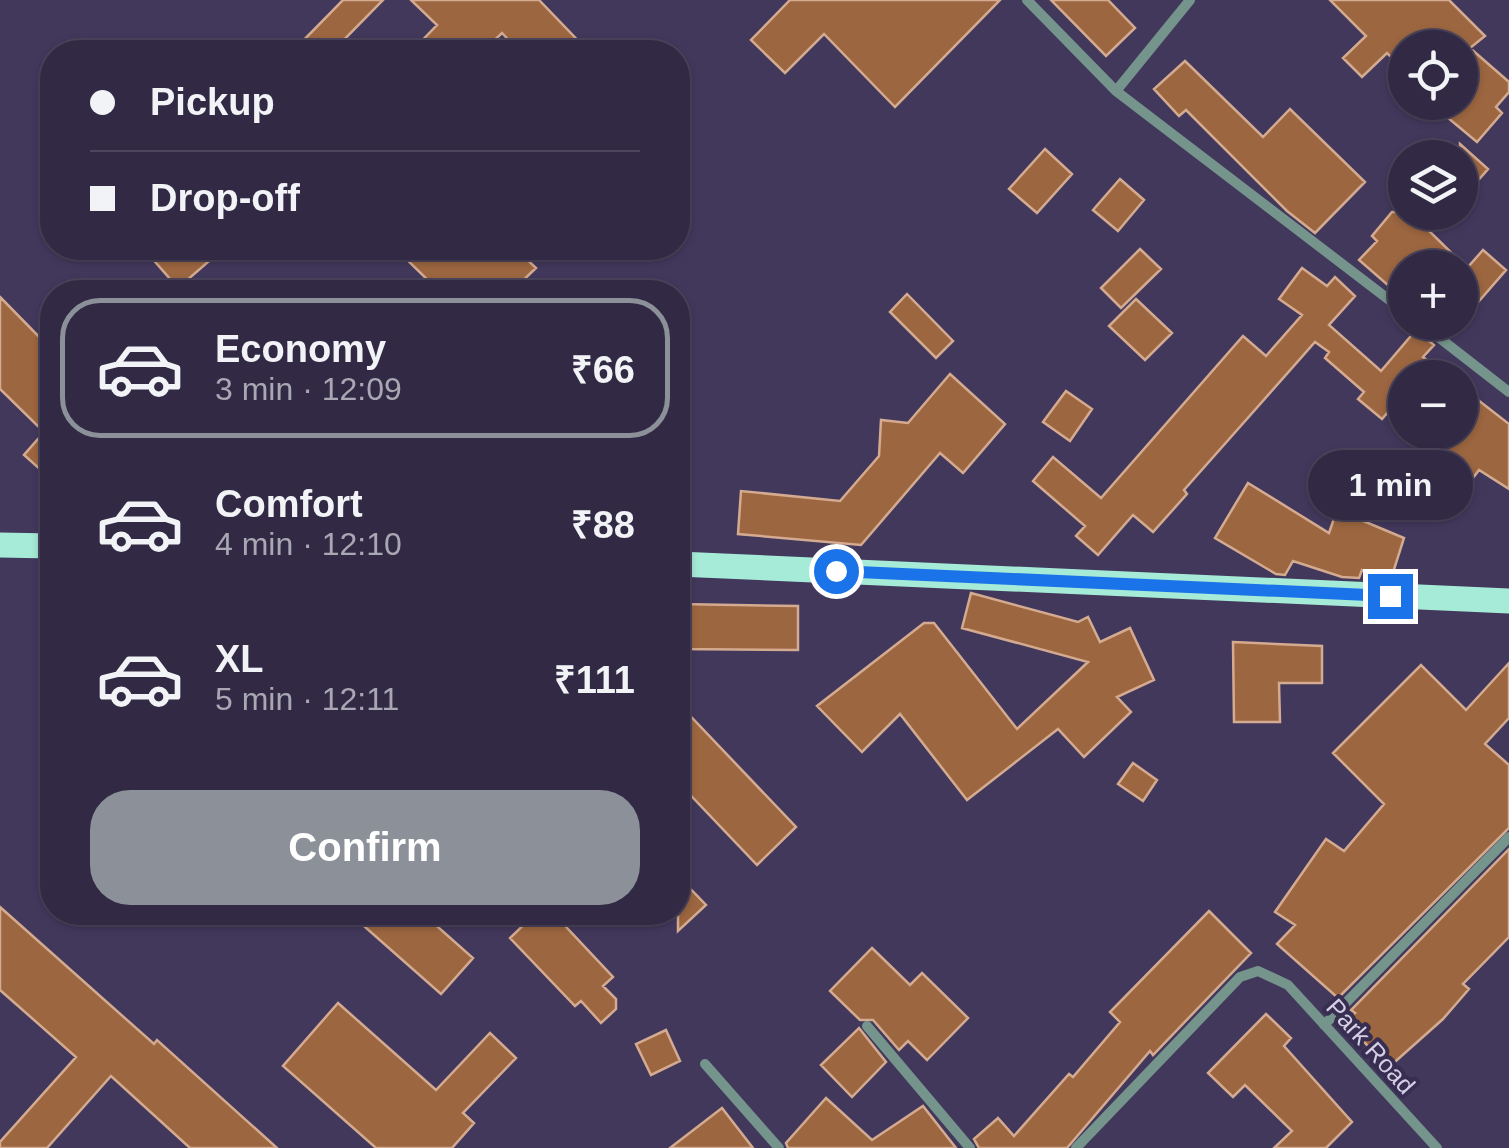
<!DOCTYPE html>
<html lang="en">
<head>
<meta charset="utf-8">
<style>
  body { margin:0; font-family:Arial,sans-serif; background:#3a324c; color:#f1f3f6; height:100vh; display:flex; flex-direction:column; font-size:38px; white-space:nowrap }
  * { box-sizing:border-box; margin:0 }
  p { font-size:32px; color:#a8a7b3 }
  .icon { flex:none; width:55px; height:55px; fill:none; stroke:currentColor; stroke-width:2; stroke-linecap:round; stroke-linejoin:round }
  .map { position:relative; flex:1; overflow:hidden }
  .panel { position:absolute; left:40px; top:280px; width:650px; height:645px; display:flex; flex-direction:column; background:#322a45; border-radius:40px; box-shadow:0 2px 8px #0004,0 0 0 2px #4d465e }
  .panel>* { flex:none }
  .guide { position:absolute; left:40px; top:40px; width:650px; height:220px; border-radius:40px; box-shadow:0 2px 8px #0004,0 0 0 2px #4d465e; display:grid; align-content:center; height:220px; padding:0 50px; background:#322a45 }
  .buttons { position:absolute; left:1388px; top:30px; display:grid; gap:20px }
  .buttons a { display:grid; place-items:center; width:90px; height:90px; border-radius:50%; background:#322a45; box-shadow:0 2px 8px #0004,0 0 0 2px #4d465e; font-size:50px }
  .end { position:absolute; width:45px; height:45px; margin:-22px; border:12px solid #1a73e8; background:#fff; box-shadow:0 0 0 5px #fff }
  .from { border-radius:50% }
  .bubble { position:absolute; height:70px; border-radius:35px; background:#322a45; box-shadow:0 2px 8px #0004,0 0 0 2px #4d465e; font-size:32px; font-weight:700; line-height:70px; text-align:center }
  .guide b { display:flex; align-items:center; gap:35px; height:95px; font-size:38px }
  .guide b+b { border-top:2px solid #4d465e }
  .guide i { width:25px; height:25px; background:#f1f3f6 }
  ul { padding:18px 0 0; list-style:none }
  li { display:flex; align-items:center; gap:30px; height:140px; margin:0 20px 15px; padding:0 30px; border:5px solid transparent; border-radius:40px }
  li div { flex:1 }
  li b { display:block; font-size:38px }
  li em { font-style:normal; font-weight:700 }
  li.on { border-color:#8c9099 }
  li>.icon { width:90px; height:90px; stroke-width:1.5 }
  .cta { display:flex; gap:20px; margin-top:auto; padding:20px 50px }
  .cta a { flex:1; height:115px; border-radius:40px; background:#8c9099; color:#fff; font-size:40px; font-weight:700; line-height:115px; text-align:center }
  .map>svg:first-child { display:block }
  .building { fill:#9c6640; stroke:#d4ab90; stroke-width:2.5 }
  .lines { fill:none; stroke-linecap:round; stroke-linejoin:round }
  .street { stroke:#75958c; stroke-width:10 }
  .primary { stroke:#a6ebd7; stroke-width:25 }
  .route { stroke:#1a73e8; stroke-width:12 }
  .labels { text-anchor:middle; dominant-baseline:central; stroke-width:8; stroke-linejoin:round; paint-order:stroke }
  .street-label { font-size:25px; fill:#d5d0e6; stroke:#372e51 }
</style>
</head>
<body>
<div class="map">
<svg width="1509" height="1148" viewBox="0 0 1509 1148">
  <rect width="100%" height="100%" fill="#42385c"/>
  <path class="building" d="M 343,0 L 383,0 L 332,52 L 292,52 Z
    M 411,0 L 539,0 L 589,52 L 520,52 L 502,33 L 482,52 L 411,52 L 437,25 Z
    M 790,0 L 1000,0 L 895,107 L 824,34 L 785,73 L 751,40 Z
    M 1051,0 L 1108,0 L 1135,28 L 1106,56 Z
    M 1330,0 L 1449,0 L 1485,36 L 1470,48 L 1509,82 L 1509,92 L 1496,107 L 1502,113 L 1477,142 L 1441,112 L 1449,102 L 1460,102 L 1460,48 L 1405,48 L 1405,71 L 1387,53 L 1362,77 L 1343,58 L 1366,36 Z
    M 1185,61 L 1263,137 L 1290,109 L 1365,182 L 1315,233 L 1287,211 L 1186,110 L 1179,116 L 1154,89 Z
    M 1460,144 L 1488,169 L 1460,201 Z
    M 1045,149 L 1072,174 L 1037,213 L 1009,189 Z
    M 1120,179 L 1144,200 L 1118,231 L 1093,210 Z
    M 1392,212 L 1440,212 L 1426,228 L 1467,268 L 1405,268 L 1405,300 L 1359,260 L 1377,241 L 1372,236 Z
    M 143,248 L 224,248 L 178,288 Z
    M 395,248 L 515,248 L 536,268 L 511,292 L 440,292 Z
    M 1140,249 L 1161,269 L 1121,308 L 1101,288 Z
    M 1483,250 L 1506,270 L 1460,323 L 1460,276 Z
    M 1302,268 L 1327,286 L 1335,277 L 1355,296 L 1329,325 L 1381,371 L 1416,330 L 1434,345 L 1423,357 L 1450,378 L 1405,378 L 1405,392 L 1382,419 L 1358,399 L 1364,392 L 1325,358 L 1329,352 L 1315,342 L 1184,490 L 1187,494 L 1153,532 L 1133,515 L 1098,555 L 1076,536 L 1085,526 L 1033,481 L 1053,457 L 1101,498 L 1243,336 L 1266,356 L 1302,315 L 1279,299 Z
    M 907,294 L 953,341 L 936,358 L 890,312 Z
    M 0,297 L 52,350 L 52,458 L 42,471 L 24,455 L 44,432 L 0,389 Z
    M 1136,299 L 1172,333 L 1145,360 L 1109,326 Z
    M 950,374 L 1005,424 L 963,473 L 940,453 L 861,545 L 738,534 L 741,491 L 840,501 L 879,456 L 881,420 L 908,423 Z
    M 1460,386 L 1509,424 L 1509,489 L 1479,470 L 1473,478 L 1415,432 L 1460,432 Z
    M 1066,391 L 1092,409 L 1070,441 L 1043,422 Z
    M 1248,483 L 1329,533 L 1337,510 L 1404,538 L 1391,579 L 1362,570 L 1359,578 L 1342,577 L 1293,561 L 1285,575 L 1276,574 L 1215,538 Z
    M 971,593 L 1078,622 L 1088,617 L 1100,642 L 1130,628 L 1154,680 L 1117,697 L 1131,712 L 1084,757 L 1058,729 L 967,800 L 900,714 L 862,752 L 817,706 L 924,623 L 934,623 L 1017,729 L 1088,662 L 962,628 Z
    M 678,604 L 798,606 L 798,650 L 678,649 Z
    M 1233,642 L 1322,646 L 1322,683 L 1279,683 L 1280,722 L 1234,722 Z
    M 1509,663 L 1509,718 L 1485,744 L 1509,765 L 1509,828 L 1338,998 L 1277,944 L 1295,925 L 1275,912 L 1326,839 L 1344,851 L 1384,804 L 1333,753 L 1421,665 L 1466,710 Z
    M 678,703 L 796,827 L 757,865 L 678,782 Z
    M 1133,763 L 1157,780 L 1143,801 L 1118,784 Z
    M 1509,849 L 1509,937 L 1463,984 L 1469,989 L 1443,1019 L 1388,1068 L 1345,1021 L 1355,1013 L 1351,1010 Z
    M 678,876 L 706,905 L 678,931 Z
    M 0,907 L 154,1044 L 157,1040 L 277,1148 L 190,1148 L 111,1076 L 47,1148 L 0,1148 L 0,1142 L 76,1057 L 0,990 Z
    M 1209,911 L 1251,953 L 1153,1055 L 1150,1051 L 1067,1148 L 979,1148 L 974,1139 L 998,1118 L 1014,1136 L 1069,1074 L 1073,1077 L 1120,1022 L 1110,1012 Z
    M 348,912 L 421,912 L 473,958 L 441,994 Z
    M 537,912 L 552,912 L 613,977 L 603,986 L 616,999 L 616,1009 L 601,1023 L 581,1001 L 575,1006 L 510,938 Z
    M 872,948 L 910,985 L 922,973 L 968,1018 L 927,1060 L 908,1041 L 899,1050 L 873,1020 L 860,1020 L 830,991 Z
    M 338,1003 L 436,1090 L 490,1033 L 516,1058 L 463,1113 L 474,1123 L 452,1148 L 376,1148 L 283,1066 Z
    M 1266,1014 L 1291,1038 L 1284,1046 L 1352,1122 L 1326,1148 L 1274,1148 L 1292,1131 L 1245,1085 L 1233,1097 L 1208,1073 Z
    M 859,1028 L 886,1062 L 852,1097 L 821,1065 Z
    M 666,1030 L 680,1061 L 651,1075 L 636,1044 Z
    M 826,1098 L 872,1140 L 923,1106 L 956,1148 L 788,1148 L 786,1143 Z
    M 722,1108 L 753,1148 L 670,1148 Z"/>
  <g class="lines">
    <path class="street" d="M 1027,0 L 1116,91 L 1405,312
      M 1116,91 L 1190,0
      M 1419,322 L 1509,392
      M 1324,1025 L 1509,837
      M 867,1026 L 970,1148
      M 705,1064 L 779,1148
      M 1076,1148 L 1240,977 L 1258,971 L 1288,985 L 1437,1148"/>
    <path class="primary" d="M 0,545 L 52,546
      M 678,564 L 1509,601"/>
  </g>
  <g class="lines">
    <path class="route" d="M 836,571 L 1390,596"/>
  </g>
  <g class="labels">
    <g class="street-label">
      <text transform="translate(1371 1046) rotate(48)">Park Road</text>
    </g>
  </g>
</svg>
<div class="buttons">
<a><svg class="icon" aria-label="locate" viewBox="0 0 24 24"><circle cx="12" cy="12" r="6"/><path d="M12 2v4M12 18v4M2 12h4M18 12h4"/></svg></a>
<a><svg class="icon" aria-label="layers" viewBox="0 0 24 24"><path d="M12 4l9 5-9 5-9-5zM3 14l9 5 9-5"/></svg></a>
<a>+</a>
<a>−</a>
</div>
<i class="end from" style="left:836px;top:571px"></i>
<i class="end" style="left:1390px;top:596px"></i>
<div class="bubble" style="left:1308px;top:450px;width:165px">1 min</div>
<div class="guide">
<b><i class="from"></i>Pickup</b>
<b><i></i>Drop-off</b>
</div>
<section class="panel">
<ul>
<li class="on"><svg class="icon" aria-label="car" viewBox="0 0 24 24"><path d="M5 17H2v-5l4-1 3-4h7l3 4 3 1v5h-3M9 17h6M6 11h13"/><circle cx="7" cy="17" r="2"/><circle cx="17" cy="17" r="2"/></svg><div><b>Economy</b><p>3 min · 12:09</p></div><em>₹66</em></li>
<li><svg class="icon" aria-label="car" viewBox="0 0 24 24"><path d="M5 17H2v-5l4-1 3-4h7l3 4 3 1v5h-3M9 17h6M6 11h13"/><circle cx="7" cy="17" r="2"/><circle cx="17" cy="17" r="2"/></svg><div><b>Comfort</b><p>4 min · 12:10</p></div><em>₹88</em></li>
<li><svg class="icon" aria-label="car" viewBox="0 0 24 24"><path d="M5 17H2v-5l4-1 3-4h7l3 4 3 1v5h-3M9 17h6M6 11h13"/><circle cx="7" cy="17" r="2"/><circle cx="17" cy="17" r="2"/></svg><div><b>XL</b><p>5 min · 12:11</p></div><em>₹111</em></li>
</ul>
<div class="cta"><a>Confirm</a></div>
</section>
</div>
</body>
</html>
